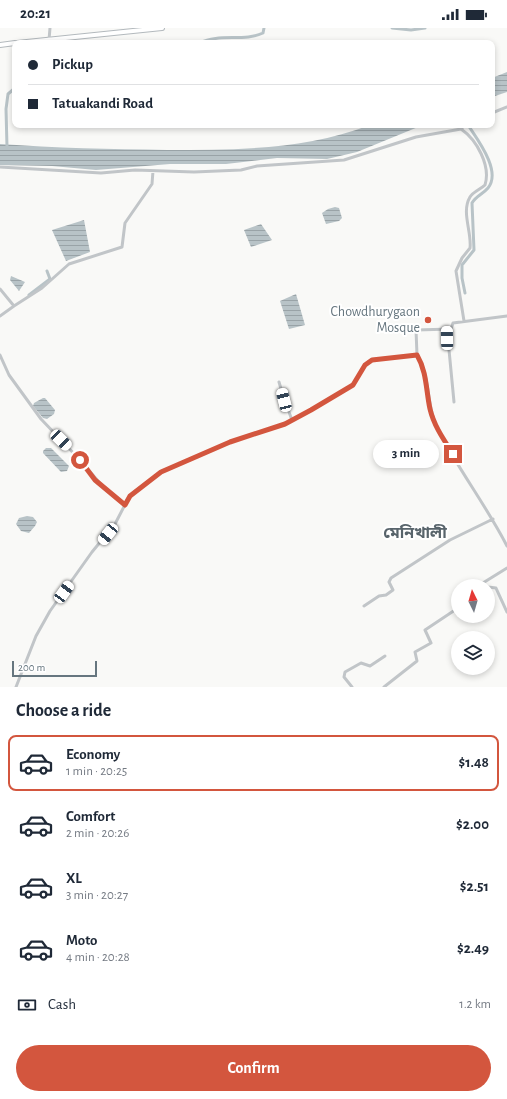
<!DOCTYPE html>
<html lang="en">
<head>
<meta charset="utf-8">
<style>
  body { margin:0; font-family:"Alegreya Sans","Noto Sans Bengali",sans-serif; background:#f2f2f3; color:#1f2937; height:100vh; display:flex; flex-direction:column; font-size:15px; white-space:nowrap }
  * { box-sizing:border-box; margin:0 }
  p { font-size:13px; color:#747a83 }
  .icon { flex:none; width:22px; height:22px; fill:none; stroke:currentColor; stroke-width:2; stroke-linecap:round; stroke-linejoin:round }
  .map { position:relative; height:659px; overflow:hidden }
  .panel { display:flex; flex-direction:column; background:#fff; flex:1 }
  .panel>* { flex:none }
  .guide { position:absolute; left:12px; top:12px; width:483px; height:88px; border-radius:8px; box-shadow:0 2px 6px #0003; display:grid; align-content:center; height:88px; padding:0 16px; background:#fff }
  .needle { width:26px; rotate:355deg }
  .buttons { position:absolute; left:451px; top:551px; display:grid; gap:8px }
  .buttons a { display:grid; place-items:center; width:44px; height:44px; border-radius:50%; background:#fff; box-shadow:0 2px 6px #0003; font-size:20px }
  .scale { position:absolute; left:12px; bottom:10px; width:85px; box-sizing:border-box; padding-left:4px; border:2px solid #66767f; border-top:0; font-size:11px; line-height:14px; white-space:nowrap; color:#66767f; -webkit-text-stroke:3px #fff; paint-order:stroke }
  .end { position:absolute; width:18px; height:18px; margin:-9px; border:5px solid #d3563e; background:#fff; box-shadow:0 0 0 2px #fff }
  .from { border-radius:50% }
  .bubble { position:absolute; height:28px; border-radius:14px; background:#fff; box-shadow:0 2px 6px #0003; font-size:13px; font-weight:700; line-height:28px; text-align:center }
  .car { position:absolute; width:12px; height:24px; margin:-12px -6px; border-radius:5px; box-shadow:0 0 3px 1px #0007; background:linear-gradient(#fff 24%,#345 0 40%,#fff 0 76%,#345 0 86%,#fff 0) }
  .guide b { display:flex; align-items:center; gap:14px; height:38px; font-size:15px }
  .guide b+b { border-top:1px solid #e0e1e3 }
  .guide i { width:10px; height:10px; background:#1f2937 }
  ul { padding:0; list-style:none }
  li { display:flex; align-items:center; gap:12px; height:56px; margin:0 8px 6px; padding:0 8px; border:2px solid transparent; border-radius:8px }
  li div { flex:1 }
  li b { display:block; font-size:15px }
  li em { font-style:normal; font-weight:700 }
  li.current { border-color:#d3563e }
  li>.icon { width:36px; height:36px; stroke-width:1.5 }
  h2 { padding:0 16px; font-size:18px; line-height:48px }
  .pay { display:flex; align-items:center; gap:10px; height:44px; padding:0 16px; font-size:15px }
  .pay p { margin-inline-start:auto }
  .primary-button { display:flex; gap:8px; margin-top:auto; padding:8px 16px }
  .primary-button a { flex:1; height:46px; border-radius:24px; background:#d3563e; color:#fff; font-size:16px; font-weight:700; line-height:46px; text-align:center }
  .status { display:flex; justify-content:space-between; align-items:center; height:28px; padding:0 20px; background:#fff; direction:ltr }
  .status svg { height:11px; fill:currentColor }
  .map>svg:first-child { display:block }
  .water { fill:url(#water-rules) }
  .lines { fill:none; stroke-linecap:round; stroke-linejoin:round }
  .canal { stroke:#b8c3c7; stroke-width:3 }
  .secondary-casing { stroke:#b3b9bd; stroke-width:6 }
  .minor { stroke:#c1c5c8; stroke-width:3 }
  .secondary { stroke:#fff; stroke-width:4 }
  .route { stroke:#d3563e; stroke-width:5 }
  .poi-dot { fill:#d3563e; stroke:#fff; stroke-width:1.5 }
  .labels { text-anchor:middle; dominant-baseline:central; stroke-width:4; stroke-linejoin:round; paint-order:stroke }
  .poi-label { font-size:14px; fill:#66767f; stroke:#fff; text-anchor:end }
  .quarter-label { font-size:16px; font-weight:bold; fill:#58646b; stroke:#fff }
</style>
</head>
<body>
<div class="status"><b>20:21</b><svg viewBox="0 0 49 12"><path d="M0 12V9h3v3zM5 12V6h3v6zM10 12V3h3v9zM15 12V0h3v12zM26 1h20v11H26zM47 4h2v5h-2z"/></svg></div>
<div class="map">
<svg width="507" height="659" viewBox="0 0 507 659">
  <defs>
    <pattern id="water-rules" width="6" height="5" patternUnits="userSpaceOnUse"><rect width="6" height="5" fill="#b8c3c7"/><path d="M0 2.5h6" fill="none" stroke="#99a3a7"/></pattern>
  </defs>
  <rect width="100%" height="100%" fill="#f9f9f7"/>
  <path class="water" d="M 507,44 L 507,64 L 492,69 L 492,50 Z
    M 370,97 L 423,97 L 357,124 L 327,131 L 277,130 L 226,136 L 170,136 L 96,142 L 52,138 L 0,137 L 0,116 C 55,120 111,121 167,122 C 235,122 305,122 370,97 Z
    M 335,179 L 339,180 L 342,190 L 339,193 L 326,196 L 322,185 L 328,181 Z
    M 84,192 L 90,224 L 66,233 L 52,202 Z
    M 261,196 L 272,212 L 251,219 L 244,202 Z
    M 11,248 L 25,254 L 19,263 L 10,252 Z
    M 296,266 L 305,297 L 289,301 L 280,273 Z
    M 43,370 L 45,370 L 55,382 L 54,386 L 47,391 L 43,390 L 33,378 L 34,375 Z
    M 46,420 L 51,420 L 69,438 L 67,443 L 61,444 L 43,425 L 43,423 Z
    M 27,488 L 33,489 L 37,494 L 35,498 L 29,505 L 21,503 L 16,496 L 19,490 Z"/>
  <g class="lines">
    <path class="canal" d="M 392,0 L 411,2 L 425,0
      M 200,15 C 219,5 244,14 263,5 L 264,0
      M 7,119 L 6,81 L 8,66 L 15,60
      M 465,265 L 462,250 L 462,237 L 474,222 L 472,175 C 476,168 483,166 488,160 C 502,143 477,111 468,97
      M 29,267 L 50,251 L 47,243"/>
    <g class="secondary-casing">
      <path id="secondary" d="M 17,15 L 162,0
        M 0,17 L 15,15"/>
    </g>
    <path class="minor" d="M 49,12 L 50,0
      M 492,85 L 507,79
      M 461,101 L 465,97
      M 0,139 L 101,145 L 135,142 L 194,144 L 241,142 L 257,138 L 344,132 L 416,109 L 461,101 C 477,112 491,138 485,157 C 481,161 473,164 470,169 C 461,184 472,204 470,220 L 462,230 L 456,243 L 464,293
      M 0,261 L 14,278 L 0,288
      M 14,278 L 42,260 L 69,236 L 122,219 L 125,195 L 152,156 L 153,143
      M 447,301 L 454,374
      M 0,327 L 9,347 L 41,391 L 80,432 L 104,460 L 125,477
      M 417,327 C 431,349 426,377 437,400 C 458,441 486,477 507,518
      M 417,327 L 416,302 L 451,301 L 453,295 L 507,288
      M 279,354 L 284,371 L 292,392
      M 478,558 L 507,540
      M 488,559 L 496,560 L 507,584
      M 364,578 L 379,568 L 386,567 L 393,562 L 389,554 L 391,550 L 450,512 L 493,491
      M 16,659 L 36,608 L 50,583 L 92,524 L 115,496 L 129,469 L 137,462 L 161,444 L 230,414 L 285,396 L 311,382 L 353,357 L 365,337 L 373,332 L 417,327
      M 352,659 L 344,649 L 345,644 L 361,635 L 370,638 L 385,628
      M 384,659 L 417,633 L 415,624 L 431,615 L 425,602 L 458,580"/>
    <use href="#secondary" class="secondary"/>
  </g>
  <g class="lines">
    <path class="route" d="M 80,432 L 95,452 L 125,477 L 130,468 L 161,444 L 230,414 L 285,396 L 311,382 L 353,357 L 365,337 L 372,332 L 417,327 C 427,344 426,363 430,381 C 434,398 444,412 453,426"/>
  </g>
  <circle class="poi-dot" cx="428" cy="292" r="4"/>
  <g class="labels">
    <g class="poi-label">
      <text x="420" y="284">Chowdhurygaon<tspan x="420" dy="16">Mosque</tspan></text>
    </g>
    <g class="quarter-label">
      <text x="415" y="505">মেনিখালী</text>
    </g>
  </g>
</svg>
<div class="buttons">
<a><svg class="needle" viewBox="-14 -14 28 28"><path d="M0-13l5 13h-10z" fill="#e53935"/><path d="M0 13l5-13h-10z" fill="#747a83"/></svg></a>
<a><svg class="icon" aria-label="layers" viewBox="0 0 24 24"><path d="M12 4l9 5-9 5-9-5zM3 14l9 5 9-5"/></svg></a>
</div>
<div class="scale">200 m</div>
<i class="end from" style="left:80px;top:432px"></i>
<i class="end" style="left:453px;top:426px"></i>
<div class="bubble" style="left:373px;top:412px;width:66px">3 min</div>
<i class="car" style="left:447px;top:310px;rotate:359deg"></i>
<i class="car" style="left:284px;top:372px;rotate:346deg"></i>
<i class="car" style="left:61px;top:412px;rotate:134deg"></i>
<i class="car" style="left:108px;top:506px;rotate:219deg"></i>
<i class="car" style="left:64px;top:564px;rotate:36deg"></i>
<div class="guide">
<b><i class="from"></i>Pickup</b>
<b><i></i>Tatuakandi Road</b>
</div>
</div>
<section class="panel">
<h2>Choose a ride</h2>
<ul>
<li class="current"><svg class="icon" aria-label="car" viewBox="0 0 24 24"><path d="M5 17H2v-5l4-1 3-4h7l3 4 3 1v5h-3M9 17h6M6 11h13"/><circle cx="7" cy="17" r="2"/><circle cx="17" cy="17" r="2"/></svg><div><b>Economy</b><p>1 min · 20:25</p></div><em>$1.48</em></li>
<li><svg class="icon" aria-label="car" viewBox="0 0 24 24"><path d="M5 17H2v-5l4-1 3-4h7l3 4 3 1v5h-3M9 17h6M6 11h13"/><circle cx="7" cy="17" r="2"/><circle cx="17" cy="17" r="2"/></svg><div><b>Comfort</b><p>2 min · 20:26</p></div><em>$2.00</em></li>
<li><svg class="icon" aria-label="car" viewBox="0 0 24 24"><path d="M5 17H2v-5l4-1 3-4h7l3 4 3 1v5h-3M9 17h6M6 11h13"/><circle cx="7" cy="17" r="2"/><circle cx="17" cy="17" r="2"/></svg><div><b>XL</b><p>3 min · 20:27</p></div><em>$2.51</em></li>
<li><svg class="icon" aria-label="car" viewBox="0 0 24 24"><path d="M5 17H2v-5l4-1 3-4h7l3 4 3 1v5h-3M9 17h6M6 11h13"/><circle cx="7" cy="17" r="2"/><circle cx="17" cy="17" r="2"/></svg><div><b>Moto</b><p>4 min · 20:28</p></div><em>$2.49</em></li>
</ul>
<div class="pay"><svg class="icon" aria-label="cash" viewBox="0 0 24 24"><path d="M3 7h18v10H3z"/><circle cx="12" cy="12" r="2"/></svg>Cash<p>1.2 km</p></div>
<div class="primary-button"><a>Confirm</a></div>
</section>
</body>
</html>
